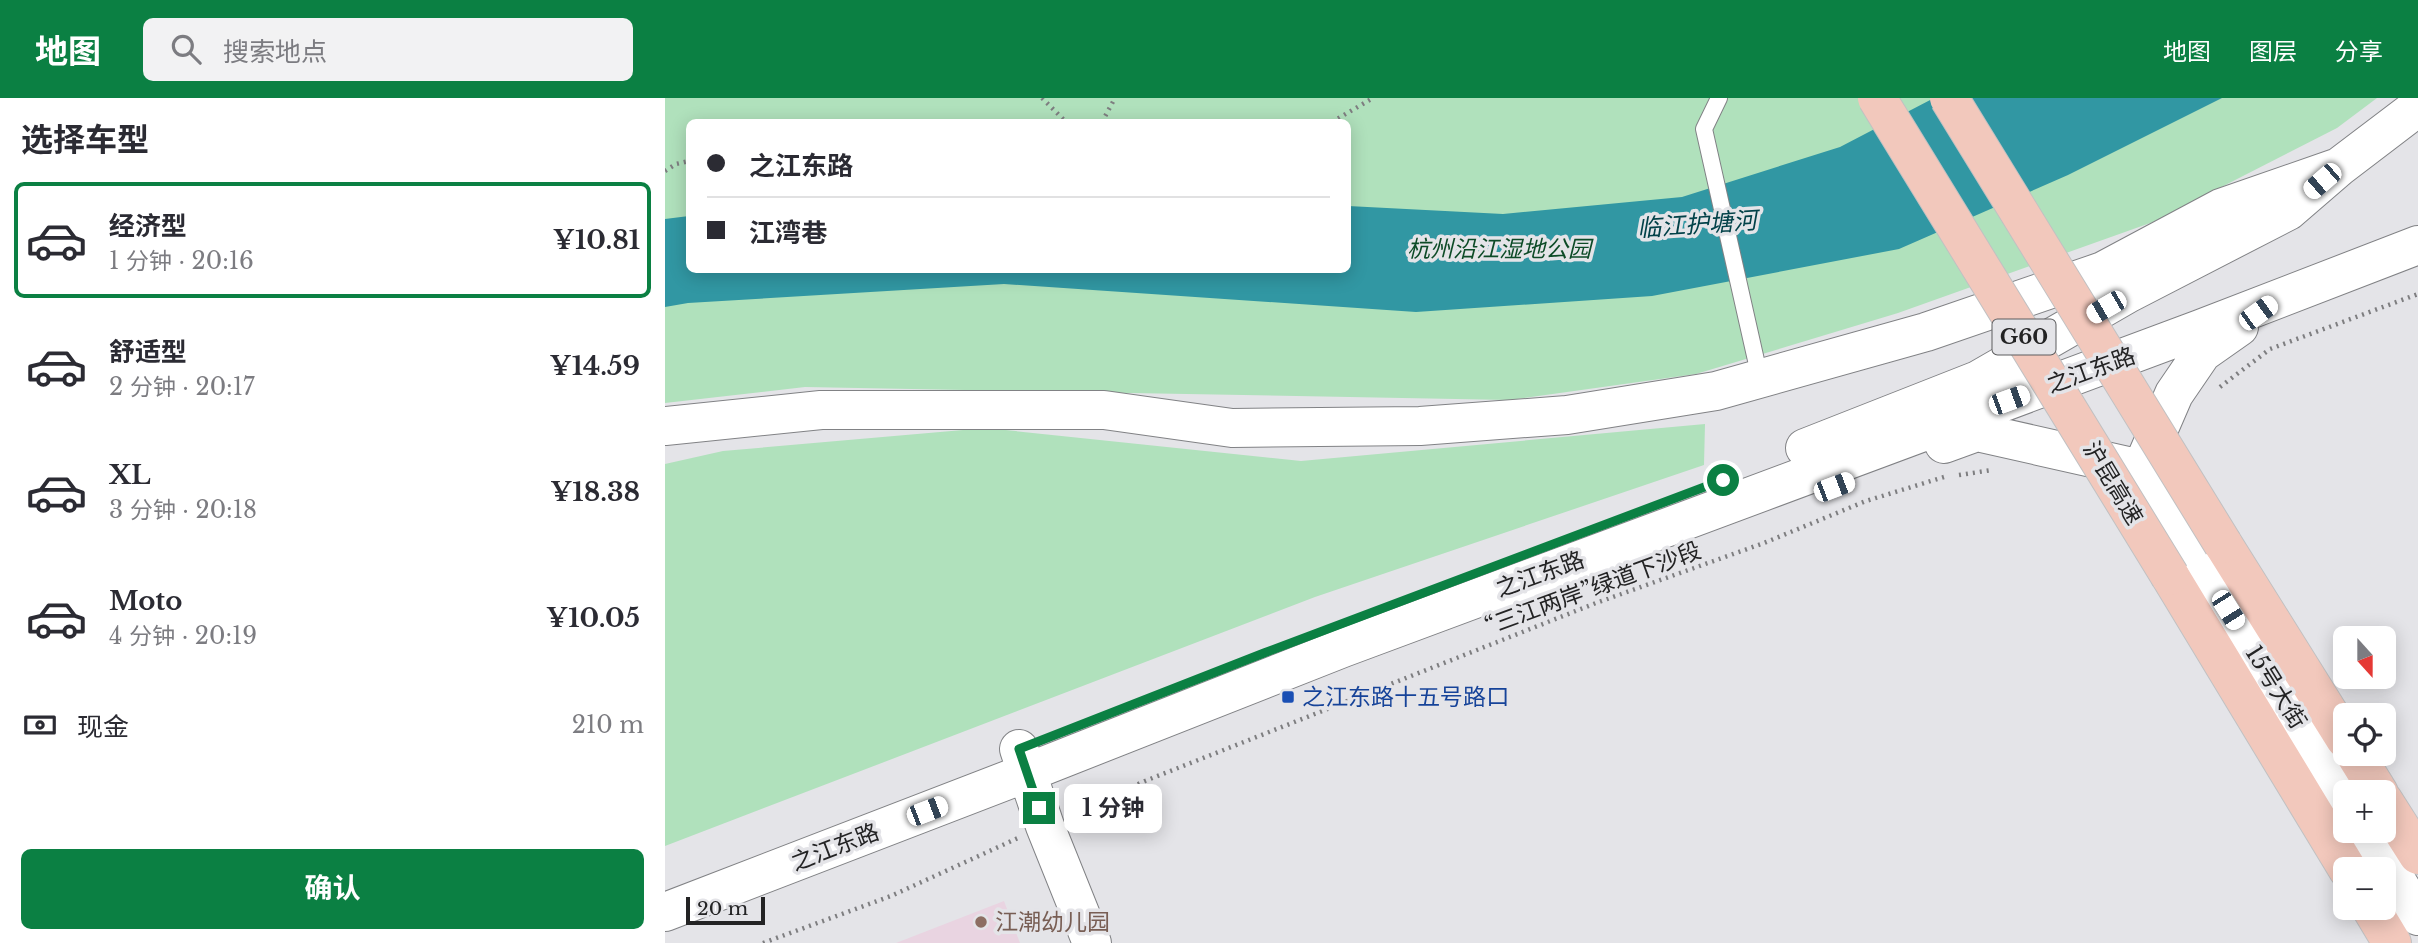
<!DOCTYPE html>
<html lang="zh">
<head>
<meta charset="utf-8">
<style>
  body { margin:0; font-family:"Libre Baskerville","Noto Sans SC",serif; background:#f2f2f3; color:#2b2b33; height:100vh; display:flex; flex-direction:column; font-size:26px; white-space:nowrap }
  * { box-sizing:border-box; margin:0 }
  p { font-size:23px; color:#7c7c81 }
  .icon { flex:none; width:38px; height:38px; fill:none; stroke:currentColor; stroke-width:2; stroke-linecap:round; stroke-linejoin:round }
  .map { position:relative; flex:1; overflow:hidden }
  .drawer { display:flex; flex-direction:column; background:#fff; width:665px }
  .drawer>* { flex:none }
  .guide { position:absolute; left:21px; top:21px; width:665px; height:154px; border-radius:10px; box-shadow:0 4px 18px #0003; display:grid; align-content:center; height:154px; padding:0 21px; background:#fff }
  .needle { width:46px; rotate:159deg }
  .fabs { position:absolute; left:1668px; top:528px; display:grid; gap:14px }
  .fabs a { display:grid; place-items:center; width:63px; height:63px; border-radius:10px; background:#fff; box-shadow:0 4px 18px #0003; font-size:35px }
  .scale { position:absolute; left:21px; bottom:18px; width:79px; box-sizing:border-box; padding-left:7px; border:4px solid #232324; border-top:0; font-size:19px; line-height:24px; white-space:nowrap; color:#232324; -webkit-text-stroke:5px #e4e4e8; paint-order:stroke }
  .end { position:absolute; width:32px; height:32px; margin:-16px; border:9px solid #0b8043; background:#fff; box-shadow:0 0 0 4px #fff }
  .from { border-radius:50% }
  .bubble { position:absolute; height:49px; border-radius:10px; background:#fff; box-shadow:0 4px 18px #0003; font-size:23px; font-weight:700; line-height:49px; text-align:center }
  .car { position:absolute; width:21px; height:42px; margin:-21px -10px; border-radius:9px; box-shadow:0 0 5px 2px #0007; background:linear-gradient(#fff 24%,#345 0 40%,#fff 0 76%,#345 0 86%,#fff 0) }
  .guide b { display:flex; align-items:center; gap:24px; height:66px; font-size:26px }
  .guide b+b { border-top:2px solid #e1e1e2 }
  .guide i { width:18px; height:18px; background:#2b2b33 }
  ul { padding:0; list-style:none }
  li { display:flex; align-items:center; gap:21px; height:116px; margin:0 14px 10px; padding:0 7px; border:4px solid transparent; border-radius:10px }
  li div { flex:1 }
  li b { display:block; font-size:26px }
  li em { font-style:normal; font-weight:700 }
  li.on { border-color:#0b8043 }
  li>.icon { width:63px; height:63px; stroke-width:1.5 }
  h2 { padding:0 21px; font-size:32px; line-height:84px }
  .pay { display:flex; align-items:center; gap:18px; height:77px; padding:0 21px; font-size:26px }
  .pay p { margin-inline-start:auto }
  .cta { display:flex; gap:14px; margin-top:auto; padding:14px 21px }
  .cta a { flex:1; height:80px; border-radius:10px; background:#0b8043; color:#fff; font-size:28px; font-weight:700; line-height:80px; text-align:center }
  header { display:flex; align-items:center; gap:42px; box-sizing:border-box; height:98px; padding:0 35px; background:#0b8043; color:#fff }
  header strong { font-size:33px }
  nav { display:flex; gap:38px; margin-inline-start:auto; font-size:24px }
  .search { width:490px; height:63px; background:#f2f2f3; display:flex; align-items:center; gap:18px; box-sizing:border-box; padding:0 24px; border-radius:10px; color:#7c7c81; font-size:26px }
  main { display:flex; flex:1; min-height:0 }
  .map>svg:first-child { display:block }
  .education { fill:#e9d4e1 }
  .green { fill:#b0e1bc; fill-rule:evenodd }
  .water { fill:#3197a3 }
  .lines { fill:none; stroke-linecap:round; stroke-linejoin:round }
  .lane-casing { stroke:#818285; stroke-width:18 }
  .secondary-casing { stroke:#818285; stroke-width:40 }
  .highway-casing { stroke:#c1c1c2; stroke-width:40 }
  .path { stroke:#7e7e80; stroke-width:4.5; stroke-dasharray:2 5; stroke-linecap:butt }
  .lane { stroke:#fff; stroke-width:16 }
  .secondary { stroke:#fff; stroke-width:38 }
  .highway { stroke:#f2c8bc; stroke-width:38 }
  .highway-bridge-casing { stroke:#c1c1c2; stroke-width:40; stroke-linecap:butt }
  .highway-bridge { stroke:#f2c8bc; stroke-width:38 }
  .route { stroke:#0b8043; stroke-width:9 }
  .transit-dot { fill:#1a4fb4; stroke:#e4e4e8; stroke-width:2.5 }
  .education-dot { fill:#8d6e63; stroke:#e4e4e8; stroke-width:2.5 }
  .labels { text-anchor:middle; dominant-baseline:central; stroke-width:7; stroke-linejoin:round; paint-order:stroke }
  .shield { fill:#e4e4e8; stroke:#5d5d5f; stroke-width:2 }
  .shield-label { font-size:21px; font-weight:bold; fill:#232324 }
  .park-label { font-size:23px; font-style:italic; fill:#0d4b27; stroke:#e4e4e8 }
  .street-label { font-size:23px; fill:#232324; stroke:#e4e4e8 }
  .transit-label { font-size:23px; fill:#164399; stroke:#e4e4e8; text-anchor:start }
  .education-label { font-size:23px; fill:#785e54; stroke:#e4e4e8; text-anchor:start }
  .water-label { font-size:24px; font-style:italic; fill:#024148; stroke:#e4e4e8 }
</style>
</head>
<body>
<header>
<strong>地图</strong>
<div class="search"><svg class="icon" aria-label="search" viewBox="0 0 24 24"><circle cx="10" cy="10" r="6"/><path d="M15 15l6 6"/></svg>搜索地点</div>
<nav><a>地图</a><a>图层</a><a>分享</a></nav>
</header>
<main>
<section class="drawer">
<h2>选择车型</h2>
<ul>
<li class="on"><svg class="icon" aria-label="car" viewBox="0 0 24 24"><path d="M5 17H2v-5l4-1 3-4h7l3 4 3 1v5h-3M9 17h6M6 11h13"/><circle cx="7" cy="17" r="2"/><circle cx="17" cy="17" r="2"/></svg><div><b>经济型</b><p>1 分钟 · 20:16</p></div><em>¥10.81</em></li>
<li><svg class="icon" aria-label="car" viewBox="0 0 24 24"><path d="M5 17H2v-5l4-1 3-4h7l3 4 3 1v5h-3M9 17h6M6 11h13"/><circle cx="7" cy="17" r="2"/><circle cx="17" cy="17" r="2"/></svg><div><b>舒适型</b><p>2 分钟 · 20:17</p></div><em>¥14.59</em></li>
<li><svg class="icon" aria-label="car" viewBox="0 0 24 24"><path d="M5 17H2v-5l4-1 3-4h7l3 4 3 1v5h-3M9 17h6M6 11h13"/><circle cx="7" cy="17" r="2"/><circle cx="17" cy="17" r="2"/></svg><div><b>XL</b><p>3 分钟 · 20:18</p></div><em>¥18.38</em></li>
<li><svg class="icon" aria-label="car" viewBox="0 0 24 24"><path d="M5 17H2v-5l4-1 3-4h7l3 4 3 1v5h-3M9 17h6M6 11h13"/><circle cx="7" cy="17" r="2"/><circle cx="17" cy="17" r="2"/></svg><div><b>Moto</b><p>4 分钟 · 20:19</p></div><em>¥10.05</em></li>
</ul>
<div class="pay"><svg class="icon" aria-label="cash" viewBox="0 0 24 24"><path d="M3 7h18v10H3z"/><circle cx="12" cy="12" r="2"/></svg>现金<p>210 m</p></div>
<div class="cta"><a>确认</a></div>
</section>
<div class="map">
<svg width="1753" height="845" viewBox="0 0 1753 845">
  <rect width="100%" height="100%" fill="#e4e4e8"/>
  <path class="education" d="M 339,803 L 355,845 L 231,845 Z"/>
  <path class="green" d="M 0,0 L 1712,0 L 1672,30 L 1488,124 L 1233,215 L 1031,276 L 844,302 L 140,289 L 0,305 ZM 24,24 L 682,24 L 682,172 L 24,172 Z
    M 1040,326 L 1039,367 L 650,499 L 0,748 L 0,366 L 58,353 L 321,330 L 636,363 Z"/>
  <path class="water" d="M 1269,0 L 1557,0 L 1403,77 L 1234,151 L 987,198 L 751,214 L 339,186 L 23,205 L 0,209 L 0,121 L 24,118 L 24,172 L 682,172 L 683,108 L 838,116 L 1017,99 L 1175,49 Z"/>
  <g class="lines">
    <g class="lane-casing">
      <path id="lane" d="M 1054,0 L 1039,31 L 1095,280"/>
    </g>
    <g class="secondary-casing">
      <path id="secondary" d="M 0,328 L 156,312 L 439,312 L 567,330 L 755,328 L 902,317 L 1051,293 L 1261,234 L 1438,173 L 1556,110 L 1674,69 L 1753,9
        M 1279,346 L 1312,334 L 1476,371
        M 1140,350 L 1313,282 L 1464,195 L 1623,113 L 1674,69
        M 1480,363 L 1509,296 L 1537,255 L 1574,229
        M 1476,371 L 1680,700
        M 354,651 L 380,728 L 427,845
        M 1701,733 L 1753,818
        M 0,814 L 361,675 L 678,550 L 1535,231 L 1753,147"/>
    </g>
    <g class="highway-casing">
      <path id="highway" d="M 1558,446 L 1680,641
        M 1505,478 L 1683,772
        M 1690,656 L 1714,695
        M 1718,702 L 1753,757
        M 1706,810 L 1727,845"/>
    </g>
    <path class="path" d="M 377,0 L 401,24
      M 437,24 L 450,0
      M 667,24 L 708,0
      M 0,73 L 11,66 L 24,63
      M 1555,289 L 1605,251 L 1753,196
      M 1294,377 L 1327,372
      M 409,715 L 480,683 L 931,505 L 1099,445 L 1201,403 L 1279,379
      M 98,845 L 226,798 L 353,740"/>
    <use href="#lane" class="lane"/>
    <use href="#secondary" class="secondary"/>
    <use href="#highway" class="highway"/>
    <g class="highway-bridge-casing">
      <path id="highway-bridge" d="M 1212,0 L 1505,478
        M 1284,0 L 1558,446"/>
    </g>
    <use href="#highway-bridge" class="highway-bridge"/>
  </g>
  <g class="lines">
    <path class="route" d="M 374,710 L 354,651 L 599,555 L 1058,382"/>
  </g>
  <rect class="transit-dot" x="616" y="592" width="14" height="14" rx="3.5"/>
  <circle class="education-dot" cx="316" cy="824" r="7"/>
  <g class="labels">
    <rect class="shield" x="1327.5" y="221.5" width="63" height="35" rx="5"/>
    <g class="shield-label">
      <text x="1359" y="239">G60</text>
    </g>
    <g class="park-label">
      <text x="834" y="151">杭州沿江湿地公园</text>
    </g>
    <g class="street-label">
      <text transform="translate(1426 272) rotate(-20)">之江东路</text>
      <text transform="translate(1448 385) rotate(59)">沪昆高速</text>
      <text transform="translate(875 476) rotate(-20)">之江东路</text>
      <text transform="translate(928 490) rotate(-20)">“三江两岸”绿道下沙段</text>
      <text transform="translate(1611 589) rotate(58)">15号大街</text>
      <text transform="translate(170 749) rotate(-21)">之江东路</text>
    </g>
    <g class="transit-label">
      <text x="637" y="599">之江东路十五号路口</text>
    </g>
    <g class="education-label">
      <text x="330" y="824">江潮幼儿园</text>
    </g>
    <g class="water-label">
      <text transform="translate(1032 126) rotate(-4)">临江护塘河</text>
    </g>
  </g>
</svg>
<div class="fabs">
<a><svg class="needle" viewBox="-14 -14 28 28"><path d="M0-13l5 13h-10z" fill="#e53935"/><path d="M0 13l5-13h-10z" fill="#7c7c81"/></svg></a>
<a><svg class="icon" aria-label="locate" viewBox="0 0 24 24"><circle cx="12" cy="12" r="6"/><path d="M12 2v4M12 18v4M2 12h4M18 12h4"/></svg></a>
<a>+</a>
<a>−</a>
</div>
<div class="scale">20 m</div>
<i class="end from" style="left:1058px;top:382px"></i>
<i class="end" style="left:374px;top:710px"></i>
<div class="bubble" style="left:399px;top:686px;width:98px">1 分钟</div>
<i class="car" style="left:1657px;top:83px;rotate:229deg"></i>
<i class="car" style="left:1441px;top:209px;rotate:240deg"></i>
<i class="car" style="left:1593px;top:215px;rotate:54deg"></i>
<i class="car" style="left:1344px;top:302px;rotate:70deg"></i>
<i class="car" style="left:1169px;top:389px;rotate:69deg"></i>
<i class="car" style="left:1563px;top:512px;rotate:148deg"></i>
<i class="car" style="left:262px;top:713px;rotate:69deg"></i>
<div class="guide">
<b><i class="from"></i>之江东路</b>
<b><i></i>江湾巷</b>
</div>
</div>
</main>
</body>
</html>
